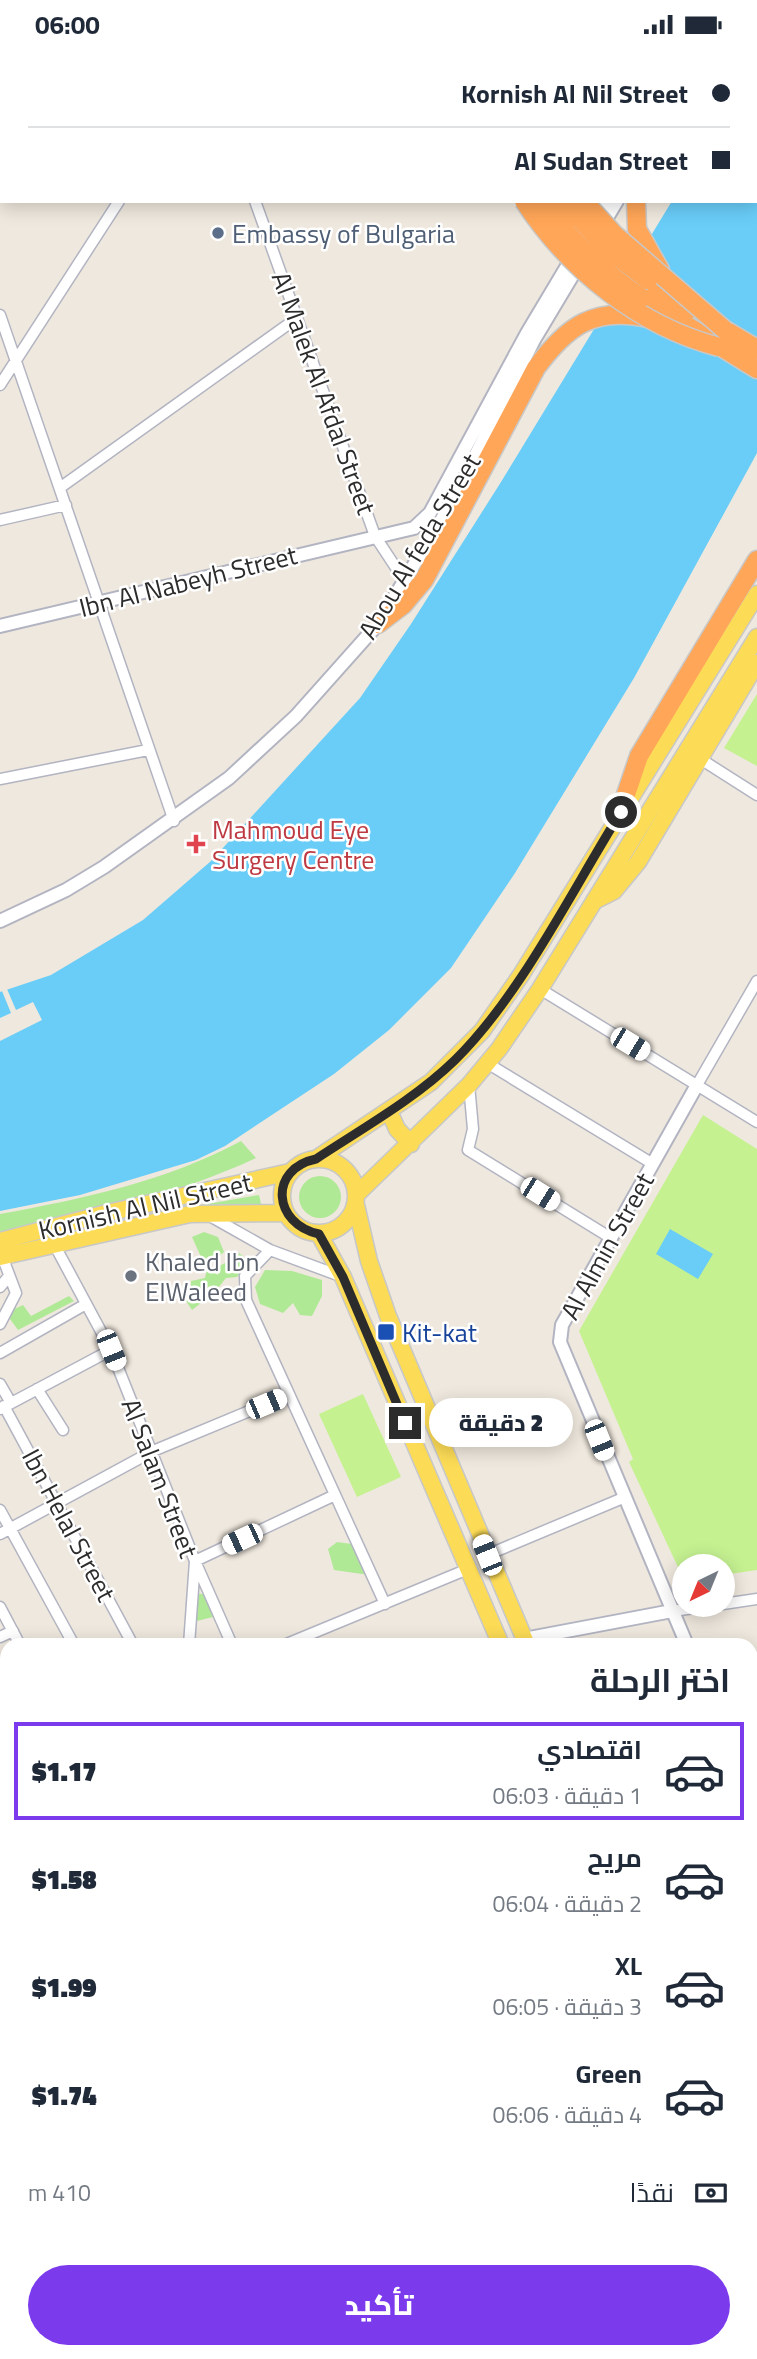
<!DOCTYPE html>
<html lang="ar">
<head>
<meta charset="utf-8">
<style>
  body { margin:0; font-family:"Titillium Web",Cairo,sans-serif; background:#f6f6f7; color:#1f2937; direction:rtl; height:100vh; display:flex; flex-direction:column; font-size:26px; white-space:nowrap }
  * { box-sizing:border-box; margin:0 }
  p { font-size:23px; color:#747a83 }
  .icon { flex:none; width:38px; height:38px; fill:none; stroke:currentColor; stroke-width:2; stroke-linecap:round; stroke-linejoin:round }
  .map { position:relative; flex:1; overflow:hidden; direction:ltr }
  .side { position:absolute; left:0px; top:1589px; width:758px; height:721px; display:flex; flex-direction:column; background:#fff; border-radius:21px 21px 0 0; box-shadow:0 4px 18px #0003; direction:rtl }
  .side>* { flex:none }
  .top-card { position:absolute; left:0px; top:0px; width:758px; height:154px; box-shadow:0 4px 18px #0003; direction:rtl; display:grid; align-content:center; height:154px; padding:0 28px; background:#fff }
  .needle { width:46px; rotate:223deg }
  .buttons { position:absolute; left:672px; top:1505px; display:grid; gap:14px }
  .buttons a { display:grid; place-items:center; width:63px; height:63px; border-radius:50%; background:#fff; box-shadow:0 4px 18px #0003; font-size:35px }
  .end { position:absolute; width:32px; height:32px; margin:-16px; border:9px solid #2c2c2c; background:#fff; box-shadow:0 0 0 4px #fff }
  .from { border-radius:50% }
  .bubble { position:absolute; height:49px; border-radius:24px; background:#fff; box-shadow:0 4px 18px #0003; font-size:23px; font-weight:800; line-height:49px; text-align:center; direction:rtl }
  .car { position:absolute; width:21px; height:42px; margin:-21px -10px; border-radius:9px; box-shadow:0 0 5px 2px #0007; background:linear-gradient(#fff 24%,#345 0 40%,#fff 0 76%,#345 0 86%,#fff 0) }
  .top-card b { display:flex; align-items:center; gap:24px; height:66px; font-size:26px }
  .top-card b+b { border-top:2px solid #e0e1e3 }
  .top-card i { width:18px; height:18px; background:#1f2937 }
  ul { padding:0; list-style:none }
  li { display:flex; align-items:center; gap:21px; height:98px; margin:0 14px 10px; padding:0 14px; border:4px solid transparent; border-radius:0px }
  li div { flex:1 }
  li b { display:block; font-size:26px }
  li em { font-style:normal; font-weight:800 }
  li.current { border-color:#7c3aed }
  li>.icon { width:63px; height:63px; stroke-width:1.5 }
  h2 { padding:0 28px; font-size:32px; line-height:84px }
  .pay { display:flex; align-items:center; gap:18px; height:77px; padding:0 28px; font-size:26px }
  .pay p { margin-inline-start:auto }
  .cta { display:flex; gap:14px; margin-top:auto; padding:14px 28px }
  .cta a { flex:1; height:80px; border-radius:42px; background:#7c3aed; color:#fff; font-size:28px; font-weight:800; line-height:80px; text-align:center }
  .status { display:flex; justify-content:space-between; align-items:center; height:49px; padding:0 35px; background:#fff; direction:ltr }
  .status svg { height:19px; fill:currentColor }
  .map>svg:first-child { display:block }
  .green { fill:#b0e996 }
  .pitch { fill:#c5f191 }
  .water { fill:#69cdf8 }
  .pier { fill:#efe8de }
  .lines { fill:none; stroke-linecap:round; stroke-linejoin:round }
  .minor-casing { stroke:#b2b4c1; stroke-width:13 }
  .tertiary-casing { stroke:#b2b4c1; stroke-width:16 }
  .primary-casing { stroke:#c8c8c8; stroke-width:19 }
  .motorway-casing { stroke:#c8c8c8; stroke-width:21 }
  .minor { stroke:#fff; stroke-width:10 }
  .tertiary { stroke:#fff; stroke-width:12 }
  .primary { stroke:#fcdb56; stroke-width:16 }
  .motorway { stroke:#ffa658; stroke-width:18 }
  .motorway-bridge-casing { stroke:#c8c8c8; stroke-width:21; stroke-linecap:butt }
  .motorway-bridge { stroke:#ffa658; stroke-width:18 }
  .route { stroke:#2c2c2c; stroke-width:9 }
  .service-dot { fill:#5c6f8a; stroke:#fff; stroke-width:2.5 }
  .health-dot { fill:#e0444e; stroke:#fff; stroke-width:2.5 }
  .worship-dot { fill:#6b7280; stroke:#fff; stroke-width:2.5 }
  .transit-dot { fill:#1a4fb4; stroke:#fff; stroke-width:2.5 }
  .labels { text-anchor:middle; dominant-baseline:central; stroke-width:5; stroke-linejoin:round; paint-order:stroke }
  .service-label { font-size:26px; fill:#4e5e75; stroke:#fff; text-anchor:start }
  .street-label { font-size:26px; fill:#2c2c2c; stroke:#fff }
  .health-label { font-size:26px; fill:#be3a42; stroke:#fff; text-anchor:start }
  .worship-label { font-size:26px; fill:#5b616d; stroke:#fff; text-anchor:start }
  .transit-label { font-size:26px; fill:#164399; stroke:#fff; text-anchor:start }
</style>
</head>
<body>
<div class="status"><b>06:00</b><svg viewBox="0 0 49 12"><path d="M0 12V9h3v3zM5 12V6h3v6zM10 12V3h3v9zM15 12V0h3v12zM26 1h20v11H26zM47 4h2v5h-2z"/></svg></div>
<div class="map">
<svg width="757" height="2310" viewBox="0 0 757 2310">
  <rect width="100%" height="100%" fill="#efe8de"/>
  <path class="green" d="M 241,1092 L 256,1109 C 175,1147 86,1165 0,1188 L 0,1165 C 82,1150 167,1132 241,1092 Z
    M299 1148a21 21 0 1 1 42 0a21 21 0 1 1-42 0Z
    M 259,1146 L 262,1159 L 222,1155 L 187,1161 L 184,1159 Z
    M 204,1183 L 218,1188 L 224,1203 L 210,1214 L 201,1208 L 192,1188 Z
    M 239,1204 L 249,1212 L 237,1228 L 226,1229 L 214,1244 L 192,1261 L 182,1246 L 191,1245 L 191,1232 L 205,1229 L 207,1220 L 218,1226 L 219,1217 L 225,1214 L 234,1220 Z
    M 265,1221 L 292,1222 L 322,1231 L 322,1247 L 312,1267 L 300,1266 L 293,1254 L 283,1264 L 260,1255 L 255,1238 Z
    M 69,1247 L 74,1252 L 18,1281 L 10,1270 L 10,1262 L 23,1256 L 31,1267 Z
    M 337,1493 L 352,1495 L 369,1526 L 334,1521 L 328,1500 Z
    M 197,1544 L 206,1546 L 213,1568 L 197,1572 Z"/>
  <path class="pitch" d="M 757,645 L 757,717 L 724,699 Z
    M 703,1066 L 757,1100 L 757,1521 L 723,1526 L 723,1517 L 684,1517 L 684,1531 L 629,1413 L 633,1410 L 579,1282 Z
    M 363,1345 L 401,1428 L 357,1448 L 319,1365 Z"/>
  <path class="water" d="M 757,1 L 757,404 L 634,629 L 515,824 L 451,919 L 389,981 L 334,1025 L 225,1097 L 196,1111 L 80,1146 L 0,1162 L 0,943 L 51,926 L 143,871 L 211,812 L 360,649 L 411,575 L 501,433 L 672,152 L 756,152 Z
    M 670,1180 L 713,1205 L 698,1230 L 656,1205 Z"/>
  <path class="pier" d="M 7,940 L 16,961 L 33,953 L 42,971 L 0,992 L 0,969 L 11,964 L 2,942 Z"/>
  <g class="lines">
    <g class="minor-casing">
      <path id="minor" d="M 123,0 L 123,2
        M 217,2 L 218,0
        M 255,152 L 375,487 L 404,531
        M 0,266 L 174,772
        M 0,336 L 119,152
        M 61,438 L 297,269
        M 0,471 L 66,456
        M 699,709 L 757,746
        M 0,730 L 148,701
        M 540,940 L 757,1073
        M 487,1014 L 653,1115
        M 469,1036 L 473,1080 L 468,1101 L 611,1189
        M 697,1036 L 757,932
        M 208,1166 L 270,1201 L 343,1228
        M 54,1195 L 111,1301 L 195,1512 L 189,1596
        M 270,1201 L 245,1227 L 246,1251 L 385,1555
        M 0,1238 L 9,1227
        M 0,1275 L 16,1244 L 2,1207
        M 0,1304 L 86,1255
        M 0,1335 L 11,1354
        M 37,1340 L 63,1381
        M 4,1357 L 133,1596
        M 0,1360 L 111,1301
        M 0,1461 L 74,1596
        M 0,1485 L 153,1402 L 288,1346
        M 487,1506 L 623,1449
        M 723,1555 L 757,1550
        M 0,1558 L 20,1596
        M 672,1562 L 717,1556
        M 0,1588 L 13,1582
        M 232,1596 L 195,1512 L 335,1446
        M 284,1596 L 468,1520
        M 0,1639 L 7,1635
        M 0,1669 L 7,1677
        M 751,1712 L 757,1711
        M 0,1713 L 7,1706
        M 0,1755 L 7,1762
        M 751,1833 L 757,1830
        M 0,1836 L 7,1843
        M 0,1870 L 7,1862
        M 0,1909 L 7,1915
        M 751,1912 L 757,1910
        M 0,1967 L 7,1959
        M 751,2005 L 757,2003
        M 0,2069 L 7,2062
        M 751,2105 L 757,2103
        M 0,2124 L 7,2131
        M 0,2191 L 7,2197
        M 0,2263 L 7,2254
        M 51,2303 L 59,2310
        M 129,2303 L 137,2310
        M 274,2303 L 282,2310
        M 353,2303 L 362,2310
        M 481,2303 L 493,2310
        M 589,2303 L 601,2310
        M 726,2303 L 729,2310
        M 374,2306 L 381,2310
        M 258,2310 L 266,2303"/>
    </g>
    <g class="tertiary-casing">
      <path id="tertiary" d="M 465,0 L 466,2
        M 503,0 L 504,2
        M 702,2 L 703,0
        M 0,577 L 414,479 L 430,464 L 527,284 L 606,152
        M 0,872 L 66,841 L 104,818 L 229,729 L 296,667 L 378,575 L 448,460 L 534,291 L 617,152
        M 524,1590 L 672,1562
        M 687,1596 L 560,1293 L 562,1276 L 697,1036
        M 751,1745 L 757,1759"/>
    </g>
    <g class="primary-casing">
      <path id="primary" d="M 594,852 L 614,842 L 638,813 L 757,614
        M 389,1062 L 397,1080 L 411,1095
        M282 1147a37 37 0 1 1 74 0a37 37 0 1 1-74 0Z
        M 316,1110 L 431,1033 L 482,982 L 521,926 L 757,545
        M 357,1145 L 469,1036 L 499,1000 L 540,940 L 757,588
        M 356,1156 L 369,1212 L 388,1267 L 527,1596
        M 319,1185 L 343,1228 L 501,1596
        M 0,1192 L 107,1164 L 290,1123
        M 0,1208 L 190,1165 L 286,1164
        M 751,2128 L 757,2142
        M 751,2176 L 757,2191"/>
    </g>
    <g class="motorway-casing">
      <path id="motorway" d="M 477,0 L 477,2
        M 490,0 L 491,2
        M 717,2 L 718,0
        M 636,152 L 637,180 L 660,221
        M 648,231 L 691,260
        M 642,249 L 757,320
        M 715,275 L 757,300
        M 378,575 L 403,556 L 424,531 L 536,319 C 567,277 594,257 648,269
        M 620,763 L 639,707 L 757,511"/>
    </g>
    <use href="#minor" class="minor"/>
    <use href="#tertiary" class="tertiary"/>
    <use href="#primary" class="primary"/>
    <use href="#motorway" class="motorway"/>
    <g class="motorway-bridge-casing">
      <path id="motorway-bridge" d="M 524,152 C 569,221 639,277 719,298
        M 544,152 C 569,192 604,223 642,249
        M 563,152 L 606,199 L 648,231
        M 584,152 L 615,186 L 726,282"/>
    </g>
    <use href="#motorway-bridge" class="motorway-bridge"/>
  </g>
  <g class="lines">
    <path class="route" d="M 405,1374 L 343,1228 L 319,1185 C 273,1175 268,1120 316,1110 C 363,1079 415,1050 455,1011 C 521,946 571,843 621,763"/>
  </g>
  <circle class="service-dot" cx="218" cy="184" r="7"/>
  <path class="health-dot" d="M192.5 784.5h7v7h7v7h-7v7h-7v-7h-7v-7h7z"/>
  <circle class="worship-dot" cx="131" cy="1227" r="7"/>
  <rect class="transit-dot" x="377" y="1274" width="18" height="18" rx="3.5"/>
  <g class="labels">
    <g class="service-label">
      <text x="232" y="184">Embassy of Bulgaria</text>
    </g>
    <g class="street-label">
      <text transform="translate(324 344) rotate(70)">Al Malek Al Afdal Street</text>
      <text transform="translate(419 497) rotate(-59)">Abou Al feda Street</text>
      <text transform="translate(188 532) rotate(-14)">Ibn Al Nabeyh Street</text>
      <text transform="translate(145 1157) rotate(-13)">Kornish Al Nil Street</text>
      <text transform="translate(607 1197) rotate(-61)">Al Almin Street</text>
      <text transform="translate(160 1429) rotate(69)">Al Salam Street</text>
      <text transform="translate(69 1476) rotate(62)">Ibn Helal Street</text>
    </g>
    <g class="health-label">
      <text x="212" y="780">Mahmoud Eye<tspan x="212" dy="30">Surgery Centre</tspan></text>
    </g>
    <g class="worship-label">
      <text x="145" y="1212">Khaled Ibn<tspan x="145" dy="30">ElWaleed</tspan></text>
    </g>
    <g class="transit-label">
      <text x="402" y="1283">Kit-kat</text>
    </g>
  </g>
</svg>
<div class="buttons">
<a><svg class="needle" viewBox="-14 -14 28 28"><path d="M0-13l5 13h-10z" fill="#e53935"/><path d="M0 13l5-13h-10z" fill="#747a83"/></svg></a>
</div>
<i class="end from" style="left:621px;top:763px"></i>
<i class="end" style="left:405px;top:1374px"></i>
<div class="bubble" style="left:429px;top:1349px;width:144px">2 دقيقة</div>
<i class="car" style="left:630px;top:995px;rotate:121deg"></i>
<i class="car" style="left:540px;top:1145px;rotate:122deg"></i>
<i class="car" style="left:111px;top:1301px;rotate:158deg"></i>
<i class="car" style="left:266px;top:1355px;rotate:67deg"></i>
<i class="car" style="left:599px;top:1391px;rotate:158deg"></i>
<i class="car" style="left:242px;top:1490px;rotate:245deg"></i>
<i class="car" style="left:487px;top:1506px;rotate:338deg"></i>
<div class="top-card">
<b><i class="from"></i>Kornish Al Nil Street</b>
<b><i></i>Al Sudan Street</b>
</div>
<section class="side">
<h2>اختر الرحلة</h2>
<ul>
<li class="current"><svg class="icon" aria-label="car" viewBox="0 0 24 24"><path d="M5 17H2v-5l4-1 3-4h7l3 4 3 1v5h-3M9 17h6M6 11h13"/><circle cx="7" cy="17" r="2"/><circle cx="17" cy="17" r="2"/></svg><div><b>اقتصادي</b><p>1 دقيقة · 06:03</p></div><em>$1.17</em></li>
<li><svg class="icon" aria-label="car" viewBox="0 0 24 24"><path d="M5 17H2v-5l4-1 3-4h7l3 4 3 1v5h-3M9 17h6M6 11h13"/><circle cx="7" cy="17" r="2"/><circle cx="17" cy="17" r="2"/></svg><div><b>مريح</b><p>2 دقيقة · 06:04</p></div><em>$1.58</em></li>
<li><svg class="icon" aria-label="car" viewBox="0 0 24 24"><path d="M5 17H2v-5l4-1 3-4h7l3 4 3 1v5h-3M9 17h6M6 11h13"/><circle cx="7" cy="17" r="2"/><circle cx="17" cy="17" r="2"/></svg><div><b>XL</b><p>3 دقيقة · 06:05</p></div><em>$1.99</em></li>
<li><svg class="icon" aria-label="car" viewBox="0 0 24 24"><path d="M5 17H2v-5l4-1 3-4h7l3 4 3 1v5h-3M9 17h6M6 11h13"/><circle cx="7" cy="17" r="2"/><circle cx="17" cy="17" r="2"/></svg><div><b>Green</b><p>4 دقيقة · 06:06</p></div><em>$1.74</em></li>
</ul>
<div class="pay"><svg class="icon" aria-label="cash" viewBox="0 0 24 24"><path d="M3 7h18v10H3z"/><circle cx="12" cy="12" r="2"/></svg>نقدًا<p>410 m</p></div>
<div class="cta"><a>تأكيد</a></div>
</section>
</div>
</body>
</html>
